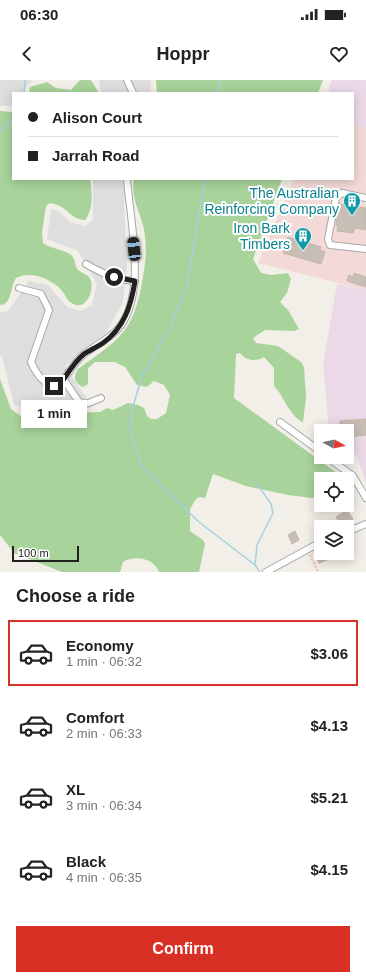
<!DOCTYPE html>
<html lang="en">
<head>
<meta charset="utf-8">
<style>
  body { margin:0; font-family:Arial,sans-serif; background:#f6f6f6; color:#222; height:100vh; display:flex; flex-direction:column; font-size:15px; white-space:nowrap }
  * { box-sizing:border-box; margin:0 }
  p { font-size:13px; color:#767676 }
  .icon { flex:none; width:22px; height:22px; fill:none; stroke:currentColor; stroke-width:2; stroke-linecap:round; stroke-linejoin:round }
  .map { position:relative; height:492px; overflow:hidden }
  .side { display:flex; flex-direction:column; background:#fff; flex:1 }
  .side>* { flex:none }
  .guide { position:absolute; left:12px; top:12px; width:342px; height:88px; border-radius:0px; box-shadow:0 2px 10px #0003; display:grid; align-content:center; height:88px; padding:0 16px; background:#fff }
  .needle { width:26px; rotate:98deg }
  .buttons { position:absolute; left:314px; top:344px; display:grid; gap:8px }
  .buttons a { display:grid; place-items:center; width:40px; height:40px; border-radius:0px; background:#fff; box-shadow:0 2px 10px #0003; font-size:20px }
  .scale { position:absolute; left:12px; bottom:10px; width:67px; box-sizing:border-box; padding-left:4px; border:2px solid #212121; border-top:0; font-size:11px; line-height:14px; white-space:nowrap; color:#212121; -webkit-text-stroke:3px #fff; paint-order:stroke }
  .end { position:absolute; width:18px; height:18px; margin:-9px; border:5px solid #212121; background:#fff; box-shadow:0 0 0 2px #fff }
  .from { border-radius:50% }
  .bubble { position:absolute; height:28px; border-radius:0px; background:#fff; box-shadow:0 2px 10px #0003; font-size:13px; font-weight:600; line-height:28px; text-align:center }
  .car { position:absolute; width:12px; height:24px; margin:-12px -6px; border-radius:5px; box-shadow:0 0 3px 1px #0007; background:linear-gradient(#222 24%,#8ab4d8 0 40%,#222 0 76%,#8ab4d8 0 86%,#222 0) }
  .guide b { display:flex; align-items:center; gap:14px; height:38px; font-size:15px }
  .guide b+b { border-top:1px solid #e0e0e0 }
  .guide i { width:10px; height:10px; background:#222 }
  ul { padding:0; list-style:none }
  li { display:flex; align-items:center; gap:12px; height:66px; margin:0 8px 6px; padding:0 8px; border:2px solid transparent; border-radius:0px }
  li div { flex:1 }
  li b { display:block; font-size:15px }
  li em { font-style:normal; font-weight:600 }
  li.active { border-color:#d93025 }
  li>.icon { width:36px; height:36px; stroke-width:1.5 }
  h2 { padding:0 16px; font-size:18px; line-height:48px }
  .action { display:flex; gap:8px; margin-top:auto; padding:8px 16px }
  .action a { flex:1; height:46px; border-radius:0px; background:#d93025; color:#fff; font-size:16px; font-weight:600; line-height:46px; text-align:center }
  .status { display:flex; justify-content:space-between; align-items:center; height:28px; padding:0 20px; background:#fff; direction:ltr }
  .status svg { height:11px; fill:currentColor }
  header { display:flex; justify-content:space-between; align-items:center; height:52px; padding:0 16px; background:#fff; font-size:18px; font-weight:600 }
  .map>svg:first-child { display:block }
  .residential { fill:#dfdede }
  .commercial { fill:#f3d9d7 }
  .industrial { fill:#ebd9e7 }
  .forest { fill:#a8d39a }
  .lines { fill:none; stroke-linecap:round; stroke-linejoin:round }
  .stream { stroke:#a6d0e1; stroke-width:1.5 }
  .building { fill:#c7beb6; stroke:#c5b7a9 }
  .minor-casing { stroke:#a8a8a8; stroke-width:8 }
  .path { stroke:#ff846b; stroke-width:1; stroke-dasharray:2 2; stroke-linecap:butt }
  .minor { stroke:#fff; stroke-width:6 }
  .route { stroke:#212121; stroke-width:5 }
  .labels { text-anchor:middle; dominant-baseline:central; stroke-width:4; stroke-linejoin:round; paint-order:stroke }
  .culture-label { font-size:14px; fill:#0d838f; stroke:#fff; text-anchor:end }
</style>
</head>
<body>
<div class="status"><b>06:30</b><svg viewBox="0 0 49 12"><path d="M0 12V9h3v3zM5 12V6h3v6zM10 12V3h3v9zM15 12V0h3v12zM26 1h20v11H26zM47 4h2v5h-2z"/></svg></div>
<header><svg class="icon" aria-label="back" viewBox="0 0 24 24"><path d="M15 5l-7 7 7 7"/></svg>Hoppr<svg class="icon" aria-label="heart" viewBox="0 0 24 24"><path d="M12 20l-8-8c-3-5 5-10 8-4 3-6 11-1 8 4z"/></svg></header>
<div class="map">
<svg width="366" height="492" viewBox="0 0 366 492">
  <rect width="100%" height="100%" fill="#f2efe8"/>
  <path class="residential" d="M 0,0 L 32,0 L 21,13 L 13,13 L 13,23 L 10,26 L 0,26 Z
    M 99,0 L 151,0 L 150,13 L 101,13 Z
    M 93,99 L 126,99 L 124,126 L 127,185 L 123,222 L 106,253 L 65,286 L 92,327 L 46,333 L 14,325 L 2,276 L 0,275 L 0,232 L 8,231 L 29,201 L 48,205 L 67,227 L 80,231 L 92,225 L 97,204 L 78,171 L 47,159 L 51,129 L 60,132 L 70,142 L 85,146 L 93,140 Z"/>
  <path class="commercial" d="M 353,44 L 366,48 L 366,210 L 258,183 L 294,99 L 353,99 Z"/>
  <path class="industrial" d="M 332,0 L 366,0 L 366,48 L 353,44 L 353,13 L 328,13 Z
    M 337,204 L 366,210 L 366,404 L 357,376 L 347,368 L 347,351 L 329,351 L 323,284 Z"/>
  <path class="forest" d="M 80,0 L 91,0 L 99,13 L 29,13 L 30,7 L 47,2 L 56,8 L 71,10 Z
    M 156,0 L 323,0 L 318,13 L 157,13 Z
    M 0,31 L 13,32 L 13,99 L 90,99 C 92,113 94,128 85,140 C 68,139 69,126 50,123 L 46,126 L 42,152 L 43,163 C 51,169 63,169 71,175 C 77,180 73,188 81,192 C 84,194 87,195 89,197 C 96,206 88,228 76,225 C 68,223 67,218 63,212 C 53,199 31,190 16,198 C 10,207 12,225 0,225 Z
    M 134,99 L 282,99 L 253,179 L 261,193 L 272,195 L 288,193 L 291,199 L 287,213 L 280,222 L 288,230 L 299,249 L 294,251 L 265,250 L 253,258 L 256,263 L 278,266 L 301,282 L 304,287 L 306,318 L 303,342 C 290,337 284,316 274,306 L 274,288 L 264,277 C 256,282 246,281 240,273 L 236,274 L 234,318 L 345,399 L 321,399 L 321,417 L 312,418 L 288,415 L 246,406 L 213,394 L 205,418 L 200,417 L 196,419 L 190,429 L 190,451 L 203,460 L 205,464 L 199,492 L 159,492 C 154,478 134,475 123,482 L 120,492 L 62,492 L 14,473 L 0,455 L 0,299 L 11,329 L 22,337 L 50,339 L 66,333 L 100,332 L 107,328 L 113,330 L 128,323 L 138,325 L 144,328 L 147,336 L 151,339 L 157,339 L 166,333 L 170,315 L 164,305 L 154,301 L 147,307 L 137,305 L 125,287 L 115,282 L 95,282 L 88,288 L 88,304 L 83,307 C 74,303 73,297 78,289 C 121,258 134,252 143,197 C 146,178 147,168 144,149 C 140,131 130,117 134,99 Z"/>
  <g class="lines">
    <path class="stream" d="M 24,13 L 25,0
      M 217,13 L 220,0
      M 0,51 L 13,40
      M 205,99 L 187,206 L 170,248 L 142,296 L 132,330 L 130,349 L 141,386 L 199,442 L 255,485 L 260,492
      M 255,401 L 271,424 L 273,433 L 257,465 L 255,485"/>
  </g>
  <path class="building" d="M 339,124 L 366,128 L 366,150 L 355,148 L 353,153 L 337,151 L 338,146 L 336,145 Z
    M 288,157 L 321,167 L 320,170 L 325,172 L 321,184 L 283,173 Z
    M 354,193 L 366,197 L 366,207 L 347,201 L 349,195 L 353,197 Z
    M 366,339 L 366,355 L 347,357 L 347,351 L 340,351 L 340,341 Z
    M 347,430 L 353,439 L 342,446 L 336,437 Z
    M 295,451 L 299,460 L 292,464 L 288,455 Z
    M 321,471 L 321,473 L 333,473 L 334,477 L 319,483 L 315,474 Z"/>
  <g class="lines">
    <g class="minor-casing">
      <path id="minor" d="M 127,0 L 133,13
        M 366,118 L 342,113 L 336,118 L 328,159 L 330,165 L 366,169
        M 86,184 C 101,193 117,200 135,201
        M 19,208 L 41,214 L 49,230 L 31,282 C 37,295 44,306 59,306 C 67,295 73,284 83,275 C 94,266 107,260 117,250 C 148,217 130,140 127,99
        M 64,300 L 79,322 L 86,324 L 101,318
        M 280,342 L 321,372
        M 327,377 L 353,396 L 366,418
        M 347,452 L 366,444
        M 266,492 L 321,462"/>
    </g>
    <path class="path" d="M 310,475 L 318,492"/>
    <use href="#minor" class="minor"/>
  </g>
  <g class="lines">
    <path class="route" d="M 54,306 L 59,306 C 67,295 73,283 84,274 C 90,270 97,267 103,263 C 124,248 131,226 135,201 L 114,197"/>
  </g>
  <defs>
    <g id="building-pin" transform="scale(0.9)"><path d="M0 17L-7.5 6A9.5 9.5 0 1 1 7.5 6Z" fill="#0f9aa8" stroke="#fff"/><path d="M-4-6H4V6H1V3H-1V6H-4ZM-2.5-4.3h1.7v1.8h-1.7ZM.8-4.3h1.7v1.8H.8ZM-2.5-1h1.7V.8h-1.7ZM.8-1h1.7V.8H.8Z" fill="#fff"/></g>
  </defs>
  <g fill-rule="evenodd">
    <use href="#building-pin" x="352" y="121"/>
    <use href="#building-pin" x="303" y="156"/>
  </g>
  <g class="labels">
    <g class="culture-label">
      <text x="339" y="113">The Australian<tspan x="339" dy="16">Reinforcing Company</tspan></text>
      <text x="290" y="148">Iron Bark<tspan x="290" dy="16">Timbers</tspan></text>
    </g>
  </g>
</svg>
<div class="buttons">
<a><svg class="needle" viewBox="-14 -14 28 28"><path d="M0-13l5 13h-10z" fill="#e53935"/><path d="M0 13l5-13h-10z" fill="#767676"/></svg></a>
<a><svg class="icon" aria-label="locate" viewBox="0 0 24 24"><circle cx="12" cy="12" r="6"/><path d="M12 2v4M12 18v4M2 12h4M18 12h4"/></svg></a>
<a><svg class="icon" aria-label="layers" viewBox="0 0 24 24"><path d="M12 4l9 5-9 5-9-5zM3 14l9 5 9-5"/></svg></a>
</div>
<div class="scale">100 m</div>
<i class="end from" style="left:114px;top:197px"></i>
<i class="end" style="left:54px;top:306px"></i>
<div class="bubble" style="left:21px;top:320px;width:66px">1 min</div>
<i class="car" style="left:134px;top:169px;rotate:354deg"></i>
<div class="guide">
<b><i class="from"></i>Alison Court</b>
<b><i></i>Jarrah Road</b>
</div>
</div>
<section class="side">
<h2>Choose a ride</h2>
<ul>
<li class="active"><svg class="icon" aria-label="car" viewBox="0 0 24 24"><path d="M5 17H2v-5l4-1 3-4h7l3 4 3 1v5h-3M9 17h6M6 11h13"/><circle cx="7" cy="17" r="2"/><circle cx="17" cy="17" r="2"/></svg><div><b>Economy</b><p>1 min · 06:32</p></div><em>$3.06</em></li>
<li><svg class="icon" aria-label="car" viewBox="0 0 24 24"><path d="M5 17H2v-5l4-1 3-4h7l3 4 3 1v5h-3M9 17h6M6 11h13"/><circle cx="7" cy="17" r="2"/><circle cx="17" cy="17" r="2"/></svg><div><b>Comfort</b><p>2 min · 06:33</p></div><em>$4.13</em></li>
<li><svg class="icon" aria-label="car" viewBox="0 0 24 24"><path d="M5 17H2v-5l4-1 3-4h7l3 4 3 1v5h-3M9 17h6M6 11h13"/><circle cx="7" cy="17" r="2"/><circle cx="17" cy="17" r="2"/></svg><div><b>XL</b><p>3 min · 06:34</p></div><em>$5.21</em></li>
<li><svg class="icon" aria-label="car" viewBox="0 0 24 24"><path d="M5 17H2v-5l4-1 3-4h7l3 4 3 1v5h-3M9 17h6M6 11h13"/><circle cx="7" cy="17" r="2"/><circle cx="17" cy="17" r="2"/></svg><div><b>Black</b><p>4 min · 06:35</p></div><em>$4.15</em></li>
</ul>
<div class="action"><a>Confirm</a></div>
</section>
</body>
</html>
